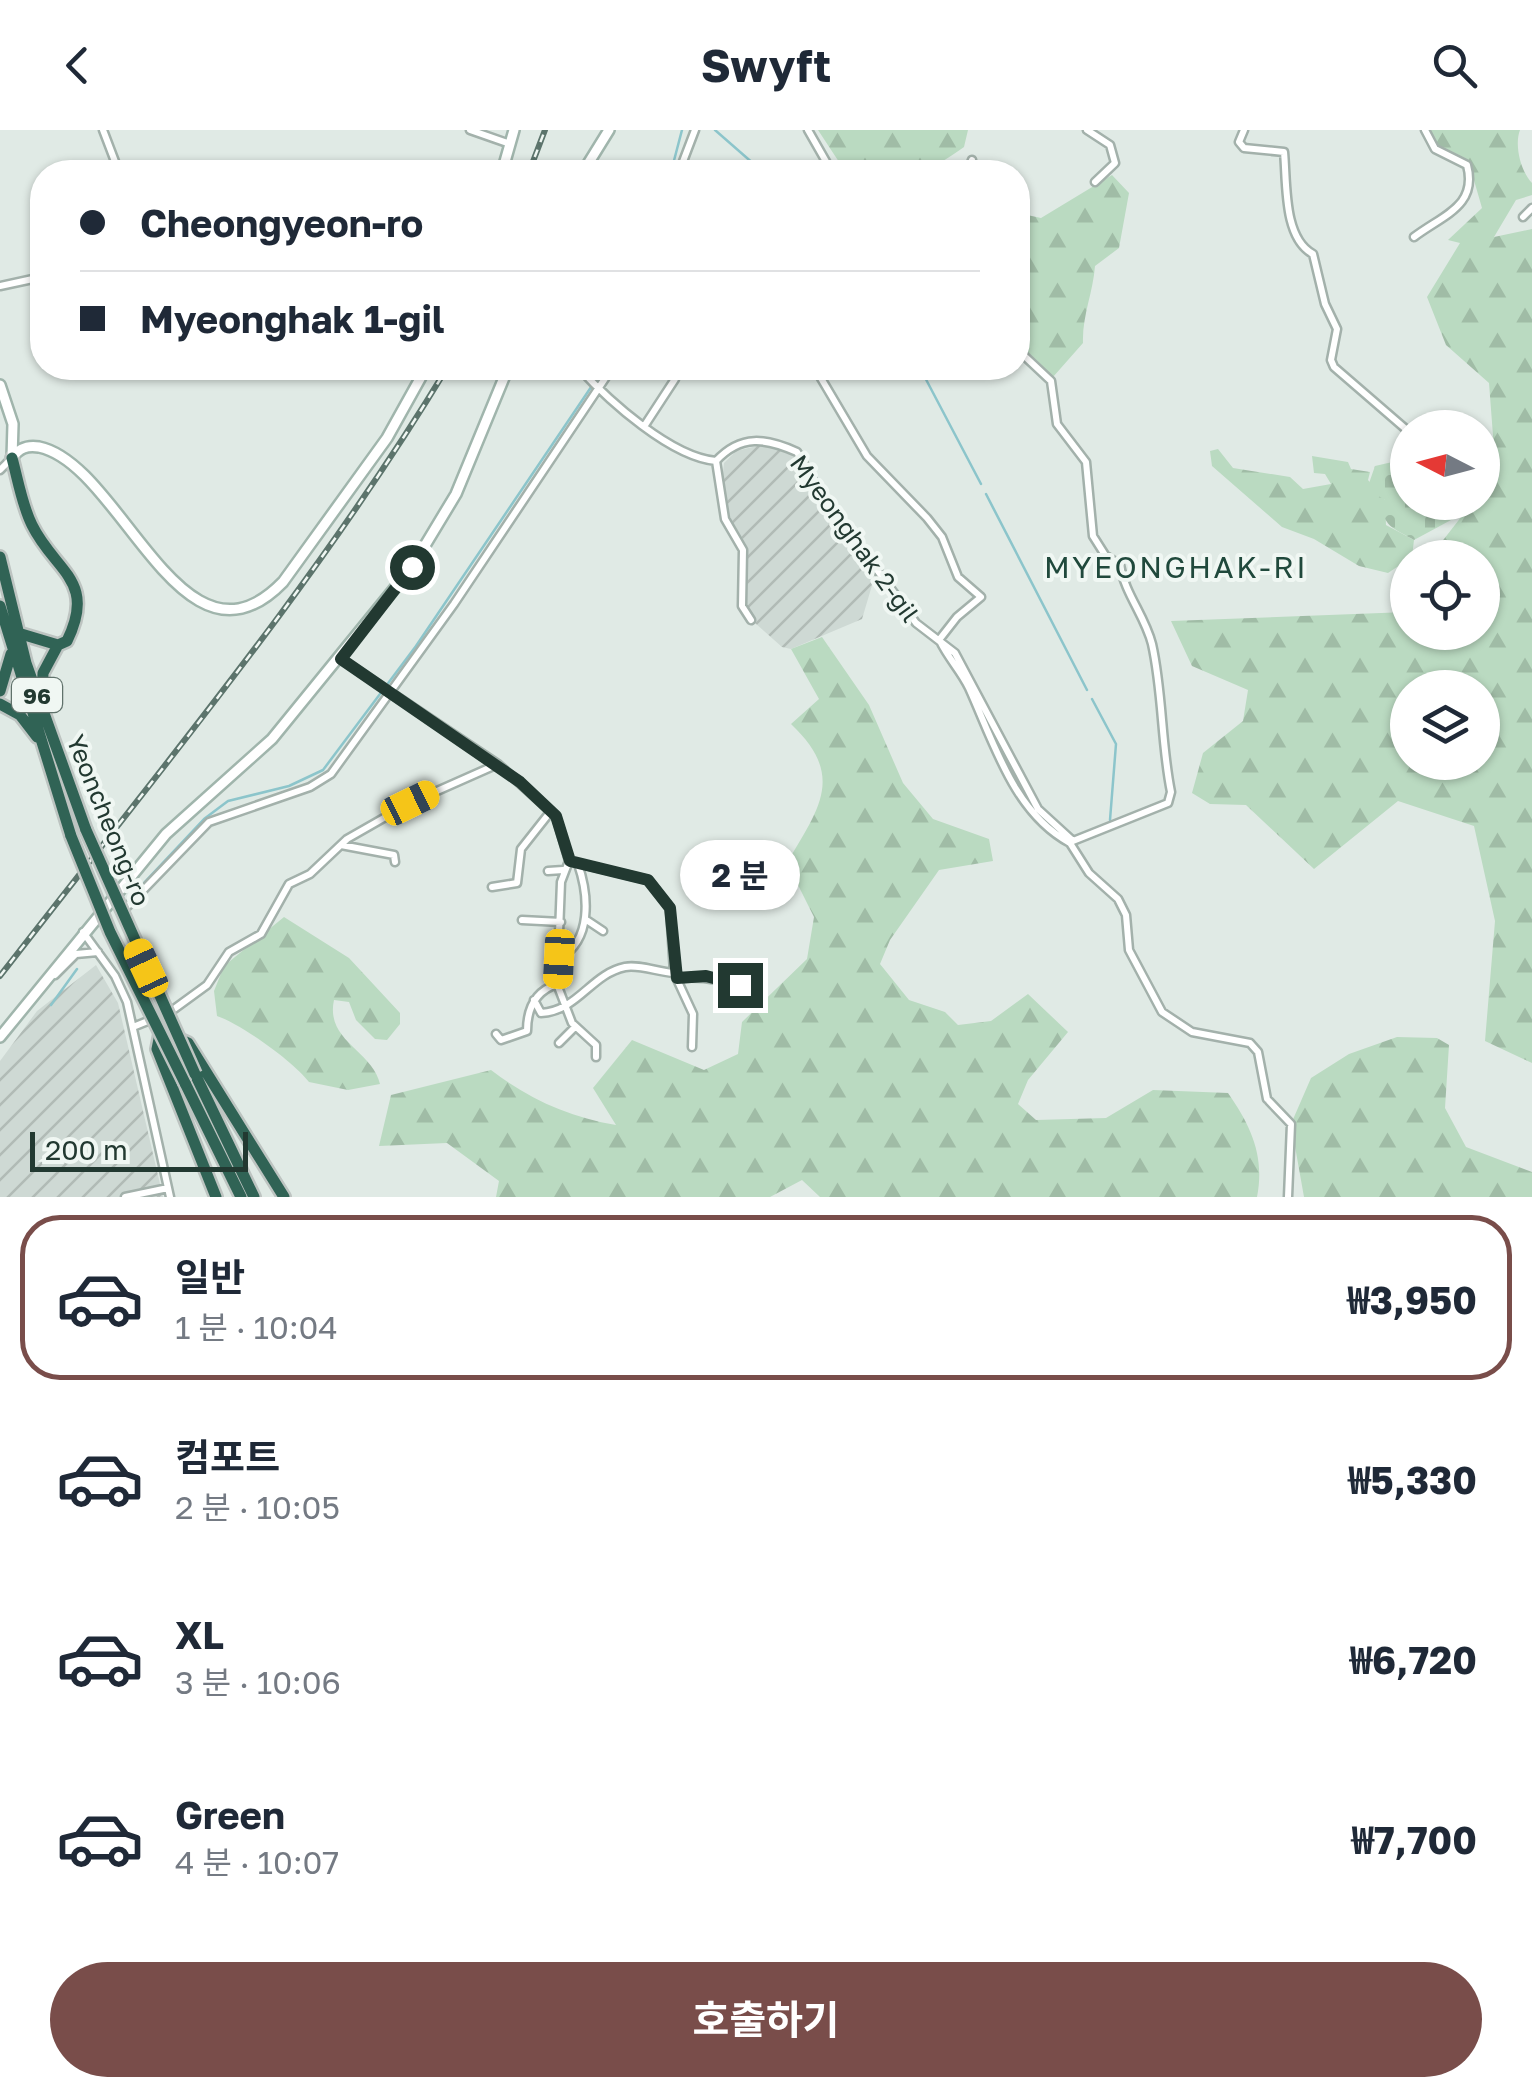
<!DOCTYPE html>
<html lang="ko">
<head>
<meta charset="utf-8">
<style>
  body { margin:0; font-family:"Golos Text","Noto Sans KR",sans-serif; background:#f2f2f3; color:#1f2937; height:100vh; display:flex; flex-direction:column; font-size:38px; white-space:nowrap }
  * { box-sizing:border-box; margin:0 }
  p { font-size:32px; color:#747a83 }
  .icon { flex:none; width:55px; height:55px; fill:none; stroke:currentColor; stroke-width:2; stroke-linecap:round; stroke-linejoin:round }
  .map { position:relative; height:1067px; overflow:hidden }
  .panel { display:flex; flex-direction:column; background:#fff; flex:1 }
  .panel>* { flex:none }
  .hud { position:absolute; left:30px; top:30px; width:1000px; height:220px; border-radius:40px; box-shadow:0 2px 8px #0004; display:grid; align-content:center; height:220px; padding:0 50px; background:#fff }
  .needle { width:65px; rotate:276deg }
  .tools { position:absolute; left:1390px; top:280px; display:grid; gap:20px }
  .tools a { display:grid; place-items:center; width:110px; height:110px; border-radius:50%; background:#fff; box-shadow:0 2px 8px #0004; font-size:50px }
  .scale { position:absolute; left:30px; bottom:25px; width:218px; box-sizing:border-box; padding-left:10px; border:5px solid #223931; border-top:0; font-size:28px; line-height:35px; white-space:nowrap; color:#223931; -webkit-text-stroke:8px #f0f7f3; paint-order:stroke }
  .end { position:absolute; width:45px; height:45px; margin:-22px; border:12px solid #223931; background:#fff; box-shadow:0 0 0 5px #fff }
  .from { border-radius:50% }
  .bubble { position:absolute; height:70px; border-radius:35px; background:#fff; box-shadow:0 2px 8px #0004; font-size:32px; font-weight:700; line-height:70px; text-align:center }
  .car { position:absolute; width:30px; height:60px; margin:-30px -15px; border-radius:12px; box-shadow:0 0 8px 2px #0007; background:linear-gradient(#f5c518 24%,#345 0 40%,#f5c518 0 76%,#345 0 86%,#f5c518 0) }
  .hud b { display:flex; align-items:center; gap:35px; height:95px; font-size:38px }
  .hud b+b { border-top:2px solid #e0e1e3 }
  .hud i { width:25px; height:25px; background:#1f2937 }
  ul { padding:18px 0 0; list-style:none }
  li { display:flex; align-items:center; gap:30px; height:165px; margin:0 20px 15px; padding:0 30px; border:5px solid transparent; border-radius:40px }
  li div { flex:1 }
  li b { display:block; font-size:38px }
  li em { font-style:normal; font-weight:700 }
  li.current { border-color:#794d4a }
  li>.icon { width:90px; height:90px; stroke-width:1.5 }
  .action { display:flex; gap:20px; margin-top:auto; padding:20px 50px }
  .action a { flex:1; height:115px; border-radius:60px; background:#794d4a; color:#fff; font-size:40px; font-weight:700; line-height:115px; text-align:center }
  header { display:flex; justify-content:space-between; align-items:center; height:130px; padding:0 50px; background:#fff; font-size:45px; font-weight:700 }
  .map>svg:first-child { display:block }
  .industrial { fill:url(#industrial-furrows) }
  .forest { fill:url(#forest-firs); fill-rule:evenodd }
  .cemetery { fill:url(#cemetery-stones) }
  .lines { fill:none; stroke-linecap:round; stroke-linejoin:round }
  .stream { stroke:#8cc5cb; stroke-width:2.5 }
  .street-casing { stroke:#a3b1ab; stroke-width:11 }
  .secondary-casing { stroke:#a0b5ac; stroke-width:14 }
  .highway-casing { stroke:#bdc4c1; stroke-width:16 }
  .street { stroke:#fff; stroke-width:6 }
  .secondary { stroke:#fff; stroke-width:9 }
  .highway { stroke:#306355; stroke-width:11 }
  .rail-casing { stroke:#5c746c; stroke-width:6 }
  .rail { stroke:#f0f7f3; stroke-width:2.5; stroke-dasharray:8; stroke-linecap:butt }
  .highway-bridge-casing { stroke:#bdc4c1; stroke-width:16; stroke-linecap:butt }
  .highway-bridge { stroke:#306355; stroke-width:11 }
  .route { stroke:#223931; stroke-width:12 }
  .labels { text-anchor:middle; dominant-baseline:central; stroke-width:8; stroke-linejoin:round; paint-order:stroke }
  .shield { fill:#f0f7f3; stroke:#60726b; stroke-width:2.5 }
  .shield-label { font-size:22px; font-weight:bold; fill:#223931 }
  .street-label { font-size:25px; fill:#223931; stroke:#f0f7f3 }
  .quarter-label { font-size:30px; letter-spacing:2.5px; fill:#20493c; stroke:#f0f7f3 }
</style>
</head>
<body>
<header><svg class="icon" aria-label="back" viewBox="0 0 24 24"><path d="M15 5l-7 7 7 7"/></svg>Swyft<svg class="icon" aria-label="search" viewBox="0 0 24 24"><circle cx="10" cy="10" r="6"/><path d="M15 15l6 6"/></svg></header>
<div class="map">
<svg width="1532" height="1067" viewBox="0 0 1532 1067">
  <defs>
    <pattern id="industrial-furrows" width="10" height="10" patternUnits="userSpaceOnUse" patternTransform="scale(2.5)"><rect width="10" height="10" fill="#ced9d4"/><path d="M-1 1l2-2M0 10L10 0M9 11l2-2" fill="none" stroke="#b1bbb6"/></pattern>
    <pattern id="forest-firs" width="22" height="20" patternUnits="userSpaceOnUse" patternTransform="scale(2.5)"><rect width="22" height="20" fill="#badac1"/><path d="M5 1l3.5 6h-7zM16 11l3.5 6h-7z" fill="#a0bca6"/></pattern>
    <pattern id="cemetery-stones" width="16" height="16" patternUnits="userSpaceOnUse" patternTransform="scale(2.5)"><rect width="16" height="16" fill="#badac1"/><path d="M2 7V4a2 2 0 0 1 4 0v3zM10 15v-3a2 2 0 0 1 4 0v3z" fill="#a0bca6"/></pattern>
  </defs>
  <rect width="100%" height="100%" fill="#e0eae5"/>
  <path class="industrial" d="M 761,315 L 792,322 L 803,333 L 876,442 L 862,489 L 791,519 L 782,517 L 755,493 L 746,477 L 748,418 L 730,388 L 722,352 L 724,333 L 736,321 Z
    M 96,835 L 118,873 L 163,1067 L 0,1067 L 0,931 L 37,881 Z"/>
  <path class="forest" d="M 818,0 L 968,0 L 964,17 C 912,55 898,41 841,35 Z
    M 1427,0 L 1520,0 C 1514,15 1521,42 1532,53 L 1532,65 L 1516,70 L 1494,107 L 1532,99 L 1532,933 L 1485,911 L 1495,791 L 1474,696 L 1398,671 L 1314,739 L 1246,675 L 1210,674 L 1192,663 L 1203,623 L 1243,591 L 1248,560 L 1192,536 L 1171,491 L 1407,482 L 1408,502 L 1482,502 L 1482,428 L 1430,427 L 1472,373 L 1482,372 L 1483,354 L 1495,332 L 1489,253 L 1446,215 L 1427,167 L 1460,113 L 1448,110 L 1482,78 L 1469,33 L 1436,16 ZM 1408,558 L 1482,558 L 1482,632 L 1408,632 Z
    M 1112,45 L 1129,63 L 1119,118 L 1095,136 C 1093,163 1082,186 1083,213 L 1053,247 L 1018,213 L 1018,83 L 1041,88 Z
    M 1218,319 L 1233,338 L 1290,347 L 1303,359 L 1331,354 L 1325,344 L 1314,343 L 1312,326 L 1348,332 L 1351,339 L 1370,342 L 1368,350 L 1385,370 L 1386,395 L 1414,410 L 1412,427 L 1388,443 L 1359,436 L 1314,409 L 1282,397 L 1212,336 L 1210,321 Z
    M 822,507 L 869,575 L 903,653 L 933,689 L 989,709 L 993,731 L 939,740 L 890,810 L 880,834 L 909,870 L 945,882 L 958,895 L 991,891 L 1028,864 L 1068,902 L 1028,950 L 1018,974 L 1036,990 L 1106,988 L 1153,960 L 1228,963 C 1251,996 1265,1026 1257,1067 L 820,1067 L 802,1050 L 770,1067 L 496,1067 L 499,1051 L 447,1013 L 379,1016 L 391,965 L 491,940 C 529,969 569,987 616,995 L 593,958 L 632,910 L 704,940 L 738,924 L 742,892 L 807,829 L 814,787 L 787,733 C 819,678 846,646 791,594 L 819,569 L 791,519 Z
    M 284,787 L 349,828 L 400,883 L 400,894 L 387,910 L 375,909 L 356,890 L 349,872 L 334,870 C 325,911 373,921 380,954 L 348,960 L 309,952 C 294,932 241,894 217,886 L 214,861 L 224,836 Z
    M 1397,907 L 1437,908 L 1449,915 L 1445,978 L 1466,1017 L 1532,1042 L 1532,1067 L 1304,1067 L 1291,994 L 1311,948 L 1349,924 Z"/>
  <path class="cemetery" d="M 1401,330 L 1407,332 L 1408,372 L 1462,373 L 1464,383 L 1414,410 C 1393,398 1379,395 1385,370 L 1367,359 L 1375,336 Z"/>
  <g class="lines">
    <path class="stream" d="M 715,0 L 763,42
      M 671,42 L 682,0
      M 920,238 L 981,354
      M 986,364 L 1087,560
      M 1092,569 L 1116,614 L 1110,690
      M 141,756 L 204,689 L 228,671 L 289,656 L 323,640 L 416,516 L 604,238
      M 51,875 L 77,839"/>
    <g class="street-casing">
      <path id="street" d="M 103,0 L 119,42
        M 470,0 L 510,14
        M 808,0 L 832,42
        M 1087,0 L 1110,15 L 1115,33 L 1095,52
        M 1244,0 L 1239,12 L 1244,18 L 1284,22 C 1287,53 1283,108 1313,124 L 1325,174 L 1337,199 L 1331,230 L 1334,237 L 1408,301
        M 679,42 L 695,0
        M 968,42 L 972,30
        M 1523,87 L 1532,78
        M 1414,107 C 1443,85 1478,76 1467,35 L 1435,19 L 1425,0
        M 0,156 L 42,147
        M 1018,220 L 1051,251 L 1057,294 L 1086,332 L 1093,406 L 1105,425 L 1120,435 C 1125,464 1145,486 1152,514 C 1163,563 1161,613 1171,662 L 1168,673 L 1073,711
        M 579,238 C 609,271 671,327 716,331 L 725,389 L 743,420 L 742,476 L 751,490
        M 815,238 L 867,326 L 927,388 L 942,407 L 958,447 L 981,467 L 957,487 L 939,510
        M 645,295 L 675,249 L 675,238
        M 716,331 C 741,304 766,308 797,322 L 819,361 L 916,493 L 955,523 L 1038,679 L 1073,711 L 1070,713 L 1089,743 L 1118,769 L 1126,785 L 1129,820 L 1162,882 L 1192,902 L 1250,913 L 1258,922 L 1267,969
        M 0,340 L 12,328
        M 940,511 C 948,528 961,541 969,558 C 994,613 1014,683 1070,713
        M 341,529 L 498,634 L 556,686 L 569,731 L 561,752 L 557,854 L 572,893 L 596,915 L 596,927
        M 341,715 L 394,725 L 395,732
        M 569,731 L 648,750 L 670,778 L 674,843 L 693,884 L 692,917
        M 548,741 L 563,740
        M 492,757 L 517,753 L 521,719 L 551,681
        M 124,780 L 209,692 L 310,657 L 331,644 L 454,474 L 612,238
        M 585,789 L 603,801
        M 522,790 L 561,792
        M 83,802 L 115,846 L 127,872 L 170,1067
        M 560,828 C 592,810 589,766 578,734
        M 55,845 L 76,824 L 98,822
        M 677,848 C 702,846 732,849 751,865
        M 534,870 L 541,883 C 578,881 591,844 625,837 C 639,834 658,842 674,843
        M 133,897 L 170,882 L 207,855 L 229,822 L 261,804 L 289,754 L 310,744 L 347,709 L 410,673 L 498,634
        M 496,904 L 501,910 L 527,901 C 527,878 536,861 557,854
        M 559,913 L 575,897
        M 1269,971 L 1291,994 L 1288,1067
        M 125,1067 L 168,1058"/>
    </g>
    <g class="secondary-casing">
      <path id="secondary" d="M 502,42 L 514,0
        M 583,42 L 609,0
        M 0,255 L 13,294 L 12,328 C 19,318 27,315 39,317 C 122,334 182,556 283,452 L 387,308 L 426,238
        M 0,907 L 166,704 L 272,609 L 412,437 L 456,364 L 508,238"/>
    </g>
    <g class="highway-casing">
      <path id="highway" d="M 12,328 C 18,350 22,375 32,395 C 55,442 97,450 67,511 L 58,515
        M 0,427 L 26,533 L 86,700
        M 0,476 L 71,706
        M 18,503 L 58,515 L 43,543 L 42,566
        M 0,561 L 11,524
        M 0,574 L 20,585 L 37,607
        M 160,904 L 157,919 L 216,1067
        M 179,909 L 188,913 L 284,1067
        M 195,944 L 254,1067
        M 185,953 L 241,1067"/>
    </g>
    <use href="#street" class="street"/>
    <use href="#secondary" class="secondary"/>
    <use href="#highway" class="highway"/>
    <g class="rail-casing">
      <path id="rail" d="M 529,42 L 545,0
        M 0,846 C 154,647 317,453 447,238"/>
    </g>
    <use href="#rail" class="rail"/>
    <g class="highway-bridge-casing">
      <path id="highway-bridge" d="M 86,700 L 195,944
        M 71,706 L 110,802 L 185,953"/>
    </g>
    <use href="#highway-bridge" class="highway-bridge"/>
  </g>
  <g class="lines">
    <path class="route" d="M 412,437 L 341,529 L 520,652 L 556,686 L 570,731 L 648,750 L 670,778 L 677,848 L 706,846 L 740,855"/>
  </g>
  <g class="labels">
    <rect class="shield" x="12" y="548" width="50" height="34" rx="8"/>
    <g class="shield-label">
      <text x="37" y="565">96</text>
    </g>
    <g class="street-label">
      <text transform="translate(855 408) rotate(54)">Myeonghak 2-gil</text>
      <text transform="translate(109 690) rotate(68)">Yeoncheong-ro</text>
    </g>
    <g class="quarter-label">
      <text x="1176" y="437">MYEONGHAK-RI</text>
    </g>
  </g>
</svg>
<div class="tools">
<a><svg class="needle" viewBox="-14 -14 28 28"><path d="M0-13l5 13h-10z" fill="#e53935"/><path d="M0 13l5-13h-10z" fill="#747a83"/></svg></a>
<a><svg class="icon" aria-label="locate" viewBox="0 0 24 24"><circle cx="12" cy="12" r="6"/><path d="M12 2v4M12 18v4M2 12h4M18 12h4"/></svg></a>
<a><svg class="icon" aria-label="layers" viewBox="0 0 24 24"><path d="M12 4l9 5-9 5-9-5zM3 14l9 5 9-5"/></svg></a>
</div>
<div class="scale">200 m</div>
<i class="end from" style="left:412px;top:437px"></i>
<i class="end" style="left:740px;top:855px"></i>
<div class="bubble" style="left:680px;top:710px;width:120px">2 분</div>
<i class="car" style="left:410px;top:673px;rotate:64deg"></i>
<i class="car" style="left:559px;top:829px;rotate:183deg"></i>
<i class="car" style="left:146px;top:838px;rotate:335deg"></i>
<div class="hud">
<b><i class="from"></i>Cheongyeon-ro</b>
<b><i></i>Myeonghak 1-gil</b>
</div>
</div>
<section class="panel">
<ul>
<li class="current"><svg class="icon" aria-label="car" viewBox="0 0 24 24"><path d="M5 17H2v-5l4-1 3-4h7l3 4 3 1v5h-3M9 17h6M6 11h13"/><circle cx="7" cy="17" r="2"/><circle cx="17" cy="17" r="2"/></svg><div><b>일반</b><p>1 분 · 10:04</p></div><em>₩3,950</em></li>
<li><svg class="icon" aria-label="car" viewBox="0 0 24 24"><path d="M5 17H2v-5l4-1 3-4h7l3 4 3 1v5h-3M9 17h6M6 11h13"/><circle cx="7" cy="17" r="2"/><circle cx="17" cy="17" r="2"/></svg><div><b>컴포트</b><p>2 분 · 10:05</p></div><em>₩5,330</em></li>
<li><svg class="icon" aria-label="car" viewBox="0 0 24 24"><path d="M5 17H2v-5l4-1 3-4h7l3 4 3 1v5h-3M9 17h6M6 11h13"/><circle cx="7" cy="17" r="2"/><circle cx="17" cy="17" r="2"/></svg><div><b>XL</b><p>3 분 · 10:06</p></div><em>₩6,720</em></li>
<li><svg class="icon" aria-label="car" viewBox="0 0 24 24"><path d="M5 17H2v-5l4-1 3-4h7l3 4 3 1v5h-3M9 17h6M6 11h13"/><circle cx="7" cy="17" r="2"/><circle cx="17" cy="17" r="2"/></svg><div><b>Green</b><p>4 분 · 10:07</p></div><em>₩7,700</em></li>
</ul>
<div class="action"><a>호출하기</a></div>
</section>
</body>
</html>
